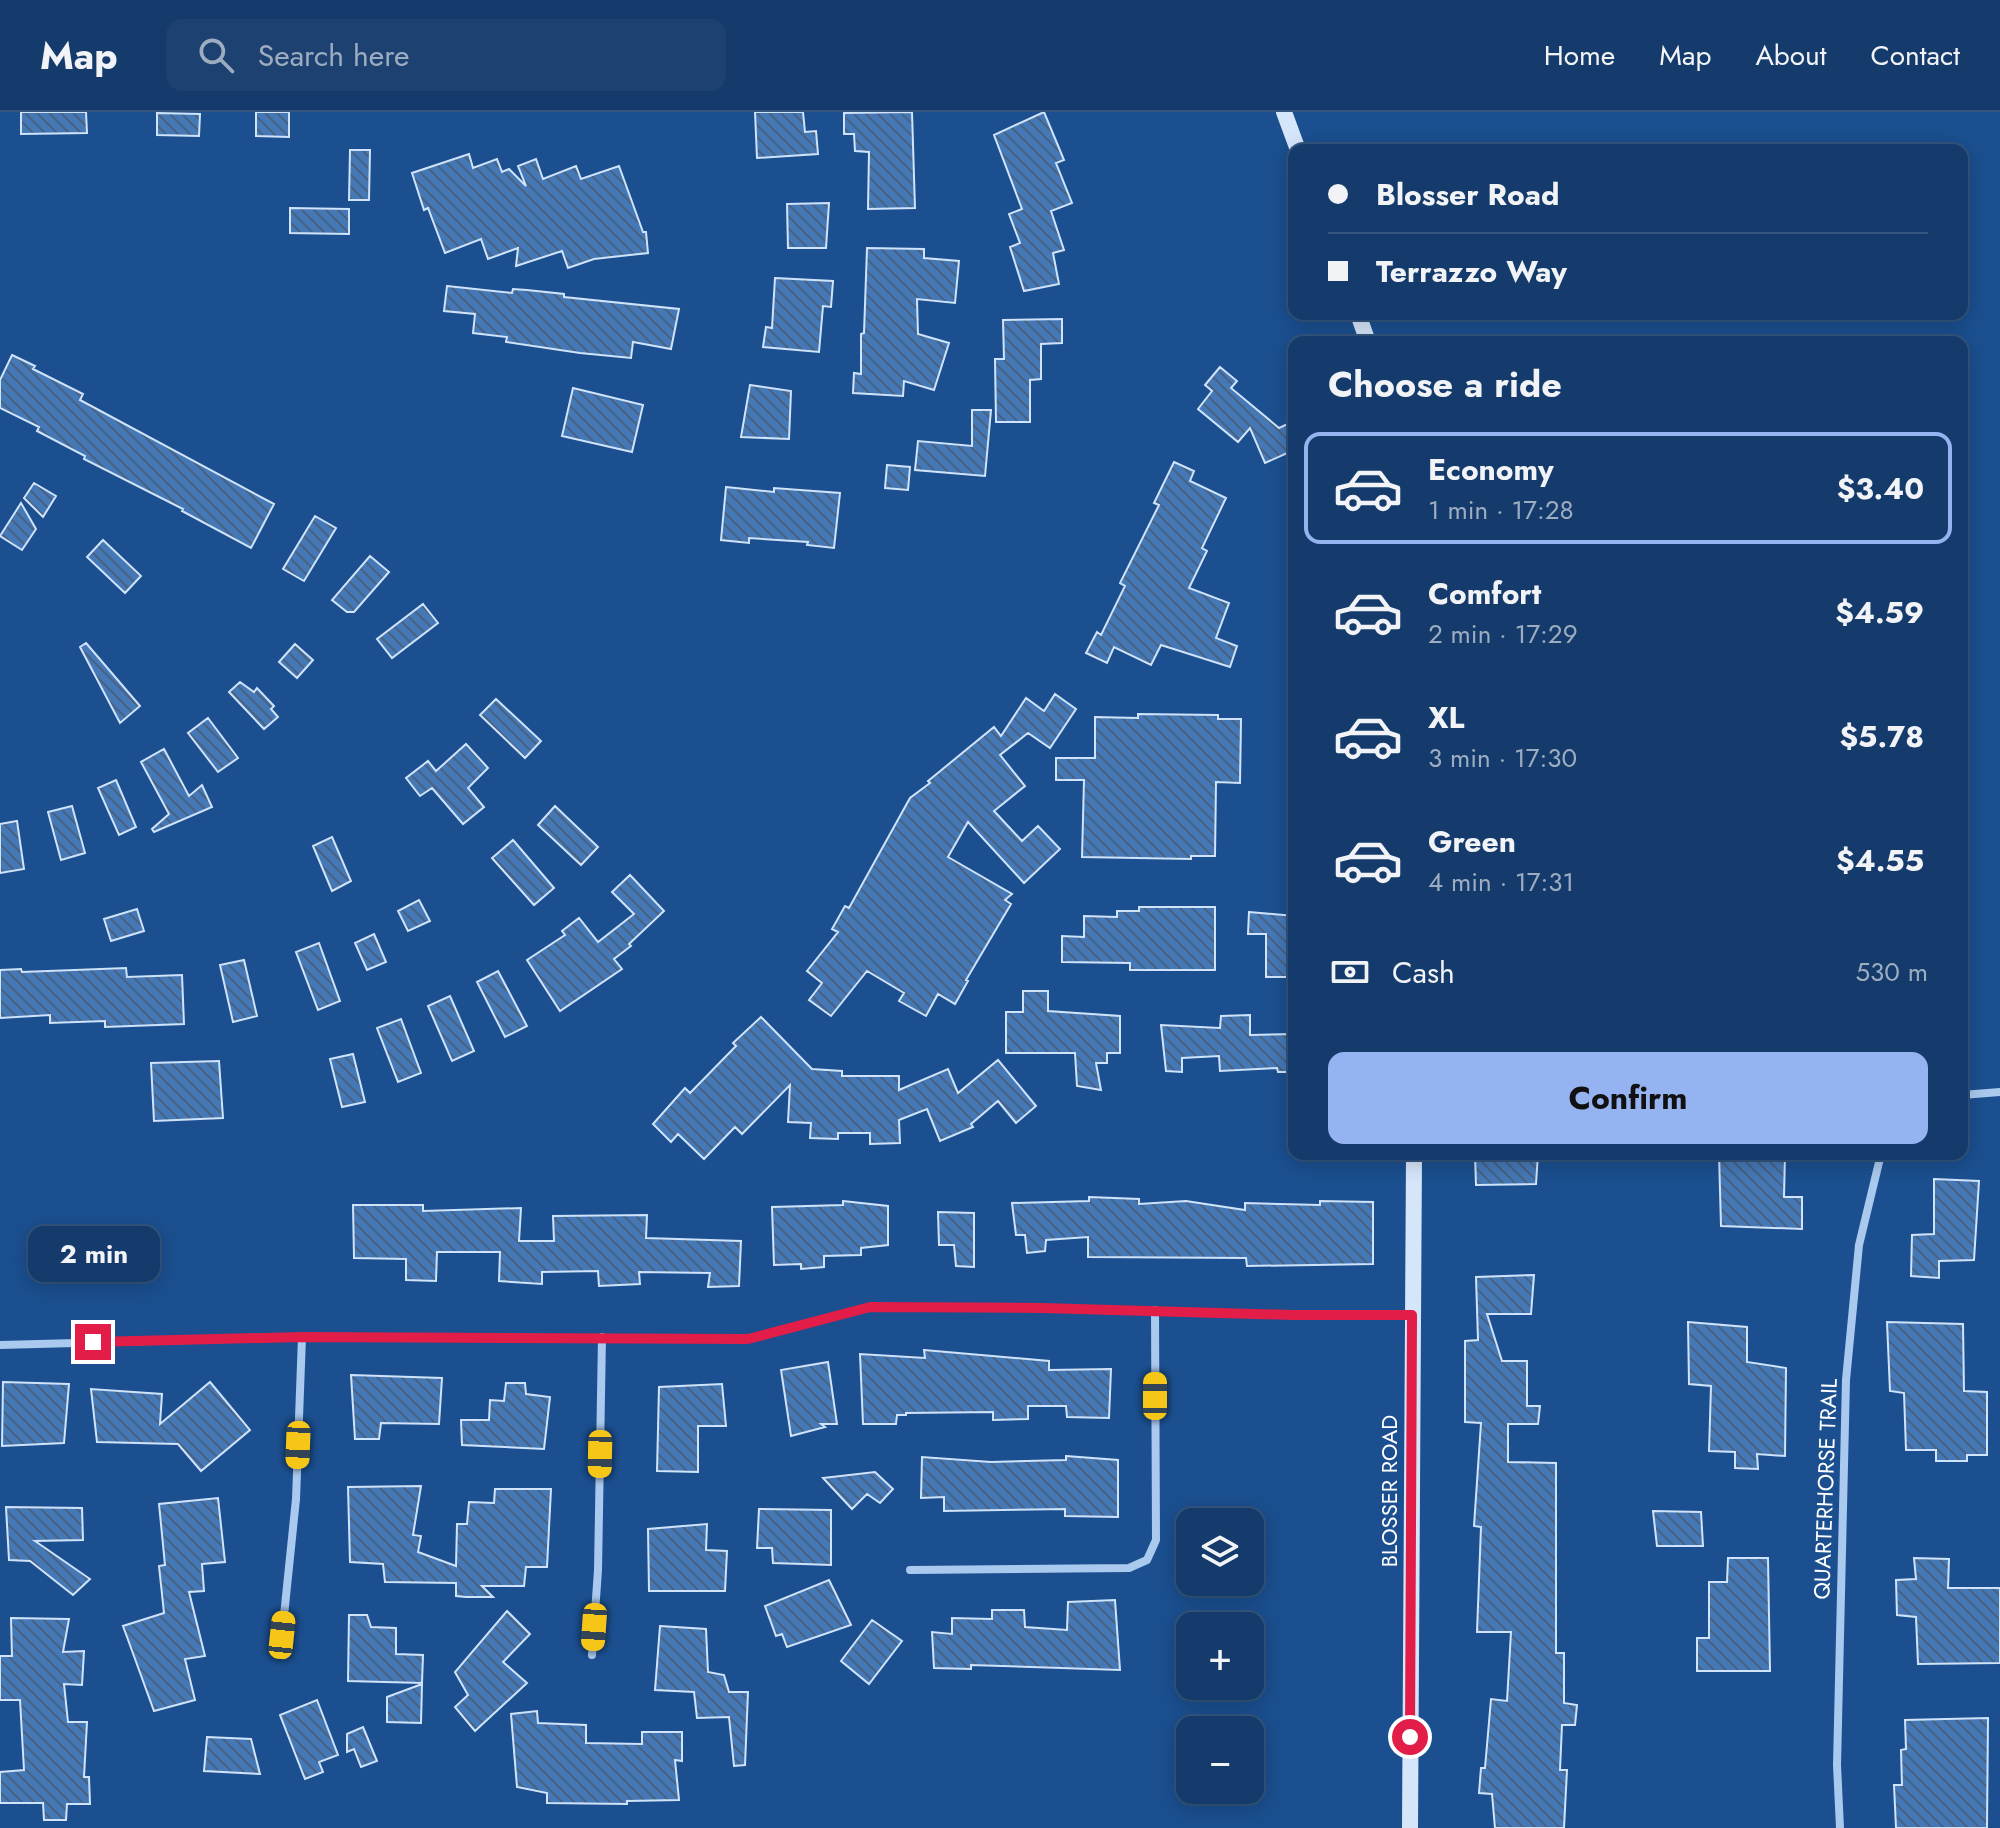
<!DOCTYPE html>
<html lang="en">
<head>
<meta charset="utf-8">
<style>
  body { margin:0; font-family:Jost,sans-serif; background:#1d4271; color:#f1f3f6; height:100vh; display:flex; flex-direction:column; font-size:30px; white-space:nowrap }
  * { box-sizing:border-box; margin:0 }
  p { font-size:26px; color:#9dadc1 }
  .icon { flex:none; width:44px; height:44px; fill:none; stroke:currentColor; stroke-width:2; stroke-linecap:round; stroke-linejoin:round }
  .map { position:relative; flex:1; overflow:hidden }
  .details { position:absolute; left:1288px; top:224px; width:680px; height:824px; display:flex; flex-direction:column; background:#143b6b; border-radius:16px; box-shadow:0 4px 20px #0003,0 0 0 2px #33557e }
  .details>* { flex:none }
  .hud { position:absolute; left:1288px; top:32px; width:680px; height:176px; border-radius:16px; box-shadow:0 4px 20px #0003,0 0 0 2px #33557e; display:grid; align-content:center; height:176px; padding:0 40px; background:#143b6b }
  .controls { position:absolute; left:1176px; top:1396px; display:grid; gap:16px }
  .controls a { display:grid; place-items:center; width:88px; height:88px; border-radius:16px; background:#143b6b; box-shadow:0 4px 20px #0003,0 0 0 2px #33557e; font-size:40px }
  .end { position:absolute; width:36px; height:36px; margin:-18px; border:10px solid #e11d48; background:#fff; box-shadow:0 0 0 4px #fff }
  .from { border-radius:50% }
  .bubble { position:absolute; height:56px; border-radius:16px; background:#143b6b; box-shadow:0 4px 20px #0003,0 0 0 2px #33557e; font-size:26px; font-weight:700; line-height:56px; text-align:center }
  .car { position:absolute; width:24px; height:48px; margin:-24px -12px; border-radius:10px; box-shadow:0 0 6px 2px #0007; background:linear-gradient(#f5c518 24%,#345 0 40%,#f5c518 0 76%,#345 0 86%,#f5c518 0) }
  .hud b { display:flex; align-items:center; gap:28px; height:76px; font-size:30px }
  .hud b+b { border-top:2px solid #33557e }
  .hud i { width:20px; height:20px; background:#f1f3f6 }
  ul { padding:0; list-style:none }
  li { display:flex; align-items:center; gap:24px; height:112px; margin:0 16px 12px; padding:0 24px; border:4px solid transparent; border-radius:16px }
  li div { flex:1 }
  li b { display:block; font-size:30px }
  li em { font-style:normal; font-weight:700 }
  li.on { border-color:#95b2f1 }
  li>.icon { width:72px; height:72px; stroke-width:1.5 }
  h2 { padding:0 40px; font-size:36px; line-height:96px }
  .pay { display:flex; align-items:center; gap:20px; height:88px; padding:0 40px; font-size:30px }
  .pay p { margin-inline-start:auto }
  .button { display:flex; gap:16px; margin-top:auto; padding:16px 40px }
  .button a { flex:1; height:92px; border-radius:16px; background:#95b2f1; color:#111; font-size:32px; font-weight:700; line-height:92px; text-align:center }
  header { display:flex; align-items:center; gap:48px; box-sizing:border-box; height:112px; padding:0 40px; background:#143b6b; border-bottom:2px solid #33557e }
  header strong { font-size:38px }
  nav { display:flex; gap:44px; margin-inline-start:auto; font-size:28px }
  .search { width:560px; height:72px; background:#1d4271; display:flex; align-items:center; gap:20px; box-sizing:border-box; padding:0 28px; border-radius:16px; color:#9dadc1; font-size:30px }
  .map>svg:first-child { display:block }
  .building { fill:url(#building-back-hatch); stroke:#cfe3fa; stroke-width:2 }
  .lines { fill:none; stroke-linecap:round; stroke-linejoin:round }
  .street { stroke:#a9c9ee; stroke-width:8 }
  .secondary { stroke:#d6e6fa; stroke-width:16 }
  .route { stroke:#e11d48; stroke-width:10 }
  .labels { text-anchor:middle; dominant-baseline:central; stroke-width:7; stroke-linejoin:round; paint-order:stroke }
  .street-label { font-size:22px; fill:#fff; stroke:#1b4f8f }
</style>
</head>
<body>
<header>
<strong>Map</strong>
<div class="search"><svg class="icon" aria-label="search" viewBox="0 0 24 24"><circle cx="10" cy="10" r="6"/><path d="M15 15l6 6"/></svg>Search here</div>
<nav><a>Home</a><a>Map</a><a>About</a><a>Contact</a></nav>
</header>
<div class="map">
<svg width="2000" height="1716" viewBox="0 0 2000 1716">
  <defs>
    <pattern id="building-back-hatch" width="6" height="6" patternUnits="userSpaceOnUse" patternTransform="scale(2)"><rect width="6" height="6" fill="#4478b7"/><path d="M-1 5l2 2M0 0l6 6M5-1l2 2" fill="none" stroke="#486282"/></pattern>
  </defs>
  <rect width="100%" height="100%" fill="#1b4f8f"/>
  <path class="building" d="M 21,0 L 86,0 L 87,21 L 21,22 Z
    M 256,0 L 289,0 L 289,25 L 256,24 Z
    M 755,0 L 803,0 L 805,20 L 816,19 L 818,42 L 757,46 Z
    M 912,0 L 915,96 L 868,97 L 869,40 L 855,39 L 854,22 L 844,22 L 844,1 Z
    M 1044,0 L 1064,48 L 1056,51 L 1072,91 L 1051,99 L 1064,138 L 1053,141 L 1059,172 L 1024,179 L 1010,135 L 1020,131 L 1009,102 L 1022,97 L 994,23 Z
    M 157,1 L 200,2 L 199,24 L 157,23 Z
    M 350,38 L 370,38 L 369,88 L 349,88 Z
    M 469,42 L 473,56 L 497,47 L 502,60 L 509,57 L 526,74 L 518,54 L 536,47 L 543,67 L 576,54 L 581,67 L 619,54 L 643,120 L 646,120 L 648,141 L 594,147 L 568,156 L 562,139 L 516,154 L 518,136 L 488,147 L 481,127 L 445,141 L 428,96 L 424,98 L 412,61 Z
    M 829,91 L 826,136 L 788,136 L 787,92 Z
    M 290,96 L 349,97 L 349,122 L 290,121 Z
    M 867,136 L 924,137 L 924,146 L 959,149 L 955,191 L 917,187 L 918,222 L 949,231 L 934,278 L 904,269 L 903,284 L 853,281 L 854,261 L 861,262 L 861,222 L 864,221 Z
    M 775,166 L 833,169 L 831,195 L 823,194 L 819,240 L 763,235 L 766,215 L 772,216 Z
    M 447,174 L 512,181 L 513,177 L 527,178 L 564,182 L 564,185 L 679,197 L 671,237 L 633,230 L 631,246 L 580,241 L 506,230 L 507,225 L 473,221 L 475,202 L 444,199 Z
    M 1062,207 L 1062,231 L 1041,232 L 1041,267 L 1030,268 L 1030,310 L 996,310 L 995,247 L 1004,247 L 1003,208 Z
    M 12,243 L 35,254 L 33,257 L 83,282 L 80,288 L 274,392 L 251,436 L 182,399 L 183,397 L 84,347 L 85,344 L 37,319 L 39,315 L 0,296 L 0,268 Z
    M 1220,255 L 1237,269 L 1231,276 L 1279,316 L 1294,309 L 1294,338 L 1265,351 L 1250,316 L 1238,330 L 1198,297 L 1212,279 L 1205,273 Z
    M 750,273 L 791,279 L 789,327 L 741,325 Z
    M 573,276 L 643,293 L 632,340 L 562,324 Z
    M 972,298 L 991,298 L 985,364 L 915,358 L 918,329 L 972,334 Z
    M 1174,350 L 1194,359 L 1190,369 L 1226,386 L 1202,436 L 1207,439 L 1189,476 L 1229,491 L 1216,526 L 1237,534 L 1230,555 L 1161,533 L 1151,553 L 1114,535 L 1107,551 L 1086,541 L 1097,520 L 1101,523 L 1125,474 L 1120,471 L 1159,393 L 1154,391 Z
    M 887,353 L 910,355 L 908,378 L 885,376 Z
    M 34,371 L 56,384 L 43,405 L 24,386 Z
    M 726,375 L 774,380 L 774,376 L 840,381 L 834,436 L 807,433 L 808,430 L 749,426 L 749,431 L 721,428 Z
    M 21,391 L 36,417 L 22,438 L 0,424 Z
    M 315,404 L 336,416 L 304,469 L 283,457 Z
    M 103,428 L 141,464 L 125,481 L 87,445 Z
    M 370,444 L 389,460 L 354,500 L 347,500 L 332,488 Z
    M 423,492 L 438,511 L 392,546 L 377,527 Z
    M 86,531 L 140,594 L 120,611 L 80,535 Z
    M 295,532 L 313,548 L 297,566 L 279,550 Z
    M 240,570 L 254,580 L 257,576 L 274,594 L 271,597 L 278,605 L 264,617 L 229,580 Z
    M 1055,582 L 1076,597 L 1050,636 L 1028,621 L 1000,643 L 1025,674 L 994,699 L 1022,729 L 1038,714 L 1060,737 L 1024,771 L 968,710 L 948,745 L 1012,782 L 1005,788 L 1011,792 L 966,868 L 968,869 L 955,892 L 938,882 L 926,904 L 899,889 L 904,881 L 867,859 L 831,904 L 809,888 L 822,871 L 807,859 L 838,820 L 832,817 L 845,794 L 849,796 L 910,686 L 930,671 L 928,669 L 994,615 L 1001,624 L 1026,586 L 1044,599 Z
    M 496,587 L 541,629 L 525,646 L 480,603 Z
    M 1138,602 L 1218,603 L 1218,607 L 1241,607 L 1240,671 L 1216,670 L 1215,744 L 1191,744 L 1191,747 L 1082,745 L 1084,668 L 1056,668 L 1056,646 L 1095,646 L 1095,605 L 1138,606 Z
    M 208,606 L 238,646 L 218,660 L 188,621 Z
    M 466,632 L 488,656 L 468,676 L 484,695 L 463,712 L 432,676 L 420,684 L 406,666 L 428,649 L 436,659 Z
    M 164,637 L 189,684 L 202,673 L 212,695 L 154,720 L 152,717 L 169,702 L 141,650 Z
    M 116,668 L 136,715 L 119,723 L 98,676 Z
    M 72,694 L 85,741 L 61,748 L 48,700 Z
    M 555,694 L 598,735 L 581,753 L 538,713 Z
    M 17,709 L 24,757 L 0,761 L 0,712 Z
    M 332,725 L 351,769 L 332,779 L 313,734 Z
    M 513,728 L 554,776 L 534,793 L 492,746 Z
    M 630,763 L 664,799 L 629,832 L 631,834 L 614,847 L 622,857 L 560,899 L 527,848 L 565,823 L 562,819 L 579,806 L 598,830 L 634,802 L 612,780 Z
    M 419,788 L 430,809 L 408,819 L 398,799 Z
    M 1139,795 L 1215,795 L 1215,858 L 1130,858 L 1130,851 L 1062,850 L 1062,824 L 1084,825 L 1084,804 L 1117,805 L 1117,799 L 1139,799 Z
    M 137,797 L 144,819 L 111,829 L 104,807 Z
    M 1249,800 L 1294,804 L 1294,865 L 1266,865 L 1266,822 L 1248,822 Z
    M 374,822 L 386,850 L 367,858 L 355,831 Z
    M 319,831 L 340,889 L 318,898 L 296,840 Z
    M 244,848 L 257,904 L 233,910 L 220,853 Z
    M 126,856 L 127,865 L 182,863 L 184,912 L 105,915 L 105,909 L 50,911 L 50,903 L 0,906 L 0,858 L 21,857 L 22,860 Z
    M 498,859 L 527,914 L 505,925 L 477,870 Z
    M 1023,879 L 1048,879 L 1048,899 L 1120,904 L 1120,941 L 1107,941 L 1107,951 L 1096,951 L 1101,978 L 1077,974 L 1075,941 L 1006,941 L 1006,900 L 1023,900 Z
    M 450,884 L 474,939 L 452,949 L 428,894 Z
    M 1250,903 L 1250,923 L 1294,922 L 1294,960 L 1278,960 L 1277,956 L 1220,959 L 1219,944 L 1182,946 L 1182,960 L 1166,959 L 1161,913 L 1220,916 L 1221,904 Z
    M 761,905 L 812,957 L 842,959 L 842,964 L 899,964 L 899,978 L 948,957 L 958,981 L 998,948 L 1036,994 L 1016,1011 L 998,989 L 971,1012 L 973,1015 L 940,1029 L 927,997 L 899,1008 L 900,1031 L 870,1032 L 870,1021 L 838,1021 L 838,1027 L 810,1026 L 811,1011 L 788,1010 L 790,973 L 742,1022 L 735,1015 L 704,1047 L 678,1022 L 671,1030 L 653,1012 L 685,976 L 690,981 L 736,934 L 733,931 Z
    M 401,907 L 421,961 L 398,970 L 377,916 Z
    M 353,942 L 365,990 L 342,995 L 330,947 Z
    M 219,949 L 223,1006 L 154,1009 L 151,951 Z
    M 1475,1042 L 1538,1042 L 1536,1072 L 1476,1073 Z
    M 1719,1042 L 1785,1042 L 1784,1085 L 1802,1085 L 1802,1117 L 1721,1114 Z
    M 1934,1067 L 1979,1069 L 1974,1148 L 1939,1149 L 1939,1166 L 1911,1164 L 1912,1123 L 1934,1122 Z
    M 1089,1085 L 1139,1087 L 1139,1092 L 1186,1089 L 1245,1098 L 1245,1091 L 1320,1093 L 1320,1089 L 1373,1090 L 1373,1152 L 1247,1154 L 1246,1146 L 1088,1145 L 1088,1125 L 1046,1128 L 1045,1139 L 1027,1141 L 1025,1123 L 1016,1123 L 1012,1091 L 1089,1089 Z
    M 843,1089 L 888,1094 L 888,1133 L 861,1136 L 861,1143 L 824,1144 L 824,1155 L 801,1157 L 801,1152 L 774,1153 L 772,1095 L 843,1093 Z
    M 353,1093 L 423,1093 L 423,1099 L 521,1096 L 519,1129 L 554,1129 L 553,1104 L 647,1103 L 646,1126 L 741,1129 L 739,1174 L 708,1175 L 710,1161 L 639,1160 L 640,1172 L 599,1174 L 598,1159 L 542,1160 L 542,1172 L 499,1169 L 500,1140 L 437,1140 L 436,1169 L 406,1168 L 406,1147 L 354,1146 Z
    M 938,1100 L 974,1101 L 974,1155 L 956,1154 L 954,1133 L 939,1133 Z
    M 1534,1163 L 1531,1202 L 1487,1202 L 1502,1249 L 1527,1249 L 1527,1294 L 1540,1294 L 1538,1312 L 1508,1312 L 1508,1350 L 1556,1351 L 1556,1541 L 1564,1541 L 1564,1591 L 1577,1593 L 1575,1613 L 1562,1613 L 1560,1658 L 1567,1658 L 1564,1716 L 1495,1716 L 1492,1682 L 1479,1681 L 1481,1656 L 1485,1656 L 1491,1587 L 1507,1589 L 1511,1520 L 1477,1520 L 1481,1415 L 1474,1414 L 1481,1311 L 1465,1310 L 1465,1229 L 1478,1228 L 1476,1165 Z
    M 1688,1210 L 1747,1215 L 1747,1250 L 1786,1256 L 1785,1344 L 1757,1342 L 1758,1357 L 1735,1356 L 1735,1340 L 1709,1339 L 1711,1274 L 1689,1272 Z
    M 1887,1210 L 1963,1212 L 1964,1279 L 1987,1280 L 1987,1343 L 1967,1343 L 1967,1349 L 1936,1349 L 1936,1338 L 1906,1338 L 1904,1281 L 1890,1279 Z
    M 924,1238 L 1049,1249 L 1049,1258 L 1111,1257 L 1109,1306 L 1067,1305 L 1066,1294 L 1028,1294 L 1028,1307 L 993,1308 L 993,1300 L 906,1301 L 906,1303 L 897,1303 L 896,1312 L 863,1312 L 860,1242 L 925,1246 Z
    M 828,1250 L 837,1312 L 821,1312 L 825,1315 L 791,1324 L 781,1258 Z
    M 351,1263 L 442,1266 L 439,1312 L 381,1311 L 379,1327 L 355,1327 Z
    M 3,1270 L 69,1272 L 64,1331 L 2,1334 Z
    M 210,1270 L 250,1318 L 201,1359 L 178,1332 L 97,1330 L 91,1277 L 162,1282 L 160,1312 Z
    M 506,1271 L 525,1271 L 526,1282 L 550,1285 L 544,1337 L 462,1333 L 461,1308 L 489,1308 L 490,1288 L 504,1289 Z
    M 722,1272 L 726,1314 L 698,1314 L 698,1360 L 657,1359 L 659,1275 Z
    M 1066,1344 L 1118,1348 L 1118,1405 L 1065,1404 L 1065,1397 L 944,1399 L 944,1385 L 921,1386 L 922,1345 L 991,1350 L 1066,1348 Z
    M 875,1360 L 893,1377 L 880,1391 L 867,1382 L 852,1397 L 823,1366 Z
    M 421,1374 L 413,1423 L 421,1424 L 418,1440 L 456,1454 L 457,1412 L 467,1412 L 469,1390 L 494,1391 L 495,1377 L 551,1377 L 547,1455 L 526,1455 L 524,1474 L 482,1474 L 493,1485 L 466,1485 L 456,1484 L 456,1471 L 385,1470 L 383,1452 L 350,1450 L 348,1375 Z
    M 218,1386 L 225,1450 L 202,1452 L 204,1479 L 189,1480 L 205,1544 L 185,1547 L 195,1588 L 154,1599 L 123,1514 L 164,1501 L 159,1454 L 165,1453 L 159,1392 Z
    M 6,1395 L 82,1396 L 83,1428 L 35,1429 L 90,1467 L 73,1483 L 30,1449 L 9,1448 Z
    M 759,1397 L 831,1398 L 831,1453 L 773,1451 L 772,1436 L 757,1436 Z
    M 1653,1399 L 1701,1400 L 1703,1434 L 1657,1434 Z
    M 707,1412 L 706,1438 L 727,1439 L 725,1479 L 649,1479 L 648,1417 Z
    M 1728,1446 L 1768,1446 L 1770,1559 L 1697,1559 L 1697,1526 L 1709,1526 L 1709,1470 L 1727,1470 Z
    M 1914,1446 L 1949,1447 L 1948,1476 L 2000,1476 L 2000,1551 L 1918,1552 L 1916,1505 L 1897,1503 L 1896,1468 L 1916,1467 Z
    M 829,1468 L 851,1513 L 787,1535 L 782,1522 L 776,1524 L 765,1494 Z
    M 1115,1488 L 1120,1558 L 971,1553 L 971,1557 L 934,1556 L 932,1520 L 952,1522 L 952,1506 L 992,1507 L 992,1498 L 1024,1498 L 1025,1515 L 1067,1518 L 1068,1490 Z
    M 507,1499 L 530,1522 L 503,1550 L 527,1571 L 475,1619 L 455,1595 L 468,1583 L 455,1560 Z
    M 349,1503 L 367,1503 L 371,1515 L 396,1516 L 396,1542 L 423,1543 L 422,1571 L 348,1569 Z
    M 11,1506 L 69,1507 L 63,1540 L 84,1539 L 82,1573 L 64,1572 L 68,1610 L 87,1610 L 84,1665 L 89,1665 L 90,1692 L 67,1692 L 66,1708 L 44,1708 L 43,1691 L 0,1691 L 0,1660 L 24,1658 L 20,1588 L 0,1588 L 0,1544 L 12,1544 Z
    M 872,1508 L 902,1529 L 869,1572 L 841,1549 Z
    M 660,1514 L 706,1517 L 708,1560 L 724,1563 L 729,1580 L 748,1580 L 745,1653 L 734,1654 L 729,1605 L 697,1606 L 694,1580 L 655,1578 Z
    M 422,1572 L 421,1611 L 387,1610 L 387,1585 Z
    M 317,1588 L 338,1643 L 319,1650 L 323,1660 L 305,1667 L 280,1603 Z
    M 537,1599 L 538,1611 L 586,1613 L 586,1631 L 642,1632 L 642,1620 L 682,1620 L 682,1649 L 675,1648 L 679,1688 L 627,1689 L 627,1692 L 547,1691 L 547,1681 L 517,1675 L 511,1602 Z
    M 1988,1606 L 1987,1716 L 1896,1716 L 1894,1673 L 1902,1673 L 1901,1638 L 1906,1637 L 1905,1608 Z
    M 363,1615 L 377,1649 L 361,1655 L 354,1637 L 347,1640 L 347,1622 Z
    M 207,1625 L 251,1627 L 260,1662 L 204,1659 Z"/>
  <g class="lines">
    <path class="street" d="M 1962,983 L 2000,980
      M 0,1233 L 302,1225 L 748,1227 L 870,1195 L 1042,1196 L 1293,1203 L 1412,1203
      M 910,1458 L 1129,1456 L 1147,1448 L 1156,1428 L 1155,1198
      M 282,1523 L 296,1387 L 302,1225
      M 592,1543 L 598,1458 L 602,1225
      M 1840,1716 L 1837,1653 L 1846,1268 L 1859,1133 L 1881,1042"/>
    <path class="secondary" d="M 1284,0 L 1298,38
      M 1358,202 L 1368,230
      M 1410,1716 L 1414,1042"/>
  </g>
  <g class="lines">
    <path class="route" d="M 93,1230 L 302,1225 L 748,1227 L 870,1195 L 1042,1196 L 1293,1203 L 1412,1203 L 1410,1625"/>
  </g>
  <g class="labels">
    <g class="street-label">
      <text transform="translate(1825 1377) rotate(-88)">QUARTERHORSE TRAIL</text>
      <text transform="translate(1389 1379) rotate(-90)">BLOSSER ROAD</text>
    </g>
  </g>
</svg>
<div class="controls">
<a><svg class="icon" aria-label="layers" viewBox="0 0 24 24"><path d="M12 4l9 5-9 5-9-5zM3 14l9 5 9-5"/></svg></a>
<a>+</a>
<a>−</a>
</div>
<i class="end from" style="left:1410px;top:1625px"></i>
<i class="end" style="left:93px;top:1230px"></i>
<div class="bubble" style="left:28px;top:1114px;width:132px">2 min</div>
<i class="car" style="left:1155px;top:1284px;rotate:0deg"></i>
<i class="car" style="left:298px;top:1333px;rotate:182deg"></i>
<i class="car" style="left:600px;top:1342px;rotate:181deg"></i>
<i class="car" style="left:594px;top:1515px;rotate:184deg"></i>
<i class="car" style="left:282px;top:1523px;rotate:6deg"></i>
<div class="hud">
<b><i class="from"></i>Blosser Road</b>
<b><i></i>Terrazzo Way</b>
</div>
<section class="details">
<h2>Choose a ride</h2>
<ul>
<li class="on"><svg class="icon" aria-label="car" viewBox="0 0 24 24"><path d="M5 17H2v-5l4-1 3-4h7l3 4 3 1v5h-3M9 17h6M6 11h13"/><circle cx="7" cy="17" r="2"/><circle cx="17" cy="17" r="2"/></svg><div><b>Economy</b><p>1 min · 17:28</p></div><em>$3.40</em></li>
<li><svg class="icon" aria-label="car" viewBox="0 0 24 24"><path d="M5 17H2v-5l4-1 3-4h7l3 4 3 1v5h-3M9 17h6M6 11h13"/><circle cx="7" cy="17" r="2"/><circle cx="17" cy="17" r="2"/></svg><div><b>Comfort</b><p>2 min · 17:29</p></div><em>$4.59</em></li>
<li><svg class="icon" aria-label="car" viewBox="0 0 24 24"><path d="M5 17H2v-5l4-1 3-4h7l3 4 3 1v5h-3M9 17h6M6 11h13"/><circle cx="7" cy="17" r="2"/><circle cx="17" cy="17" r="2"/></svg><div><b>XL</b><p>3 min · 17:30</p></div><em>$5.78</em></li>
<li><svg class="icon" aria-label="car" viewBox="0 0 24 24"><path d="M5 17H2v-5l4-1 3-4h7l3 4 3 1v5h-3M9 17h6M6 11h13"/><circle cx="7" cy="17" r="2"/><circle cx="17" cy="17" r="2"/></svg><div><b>Green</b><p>4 min · 17:31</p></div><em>$4.55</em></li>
</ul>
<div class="pay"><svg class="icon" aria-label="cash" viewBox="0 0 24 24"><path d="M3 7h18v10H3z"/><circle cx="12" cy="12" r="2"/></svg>Cash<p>530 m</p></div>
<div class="button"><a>Confirm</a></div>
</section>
</div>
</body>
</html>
